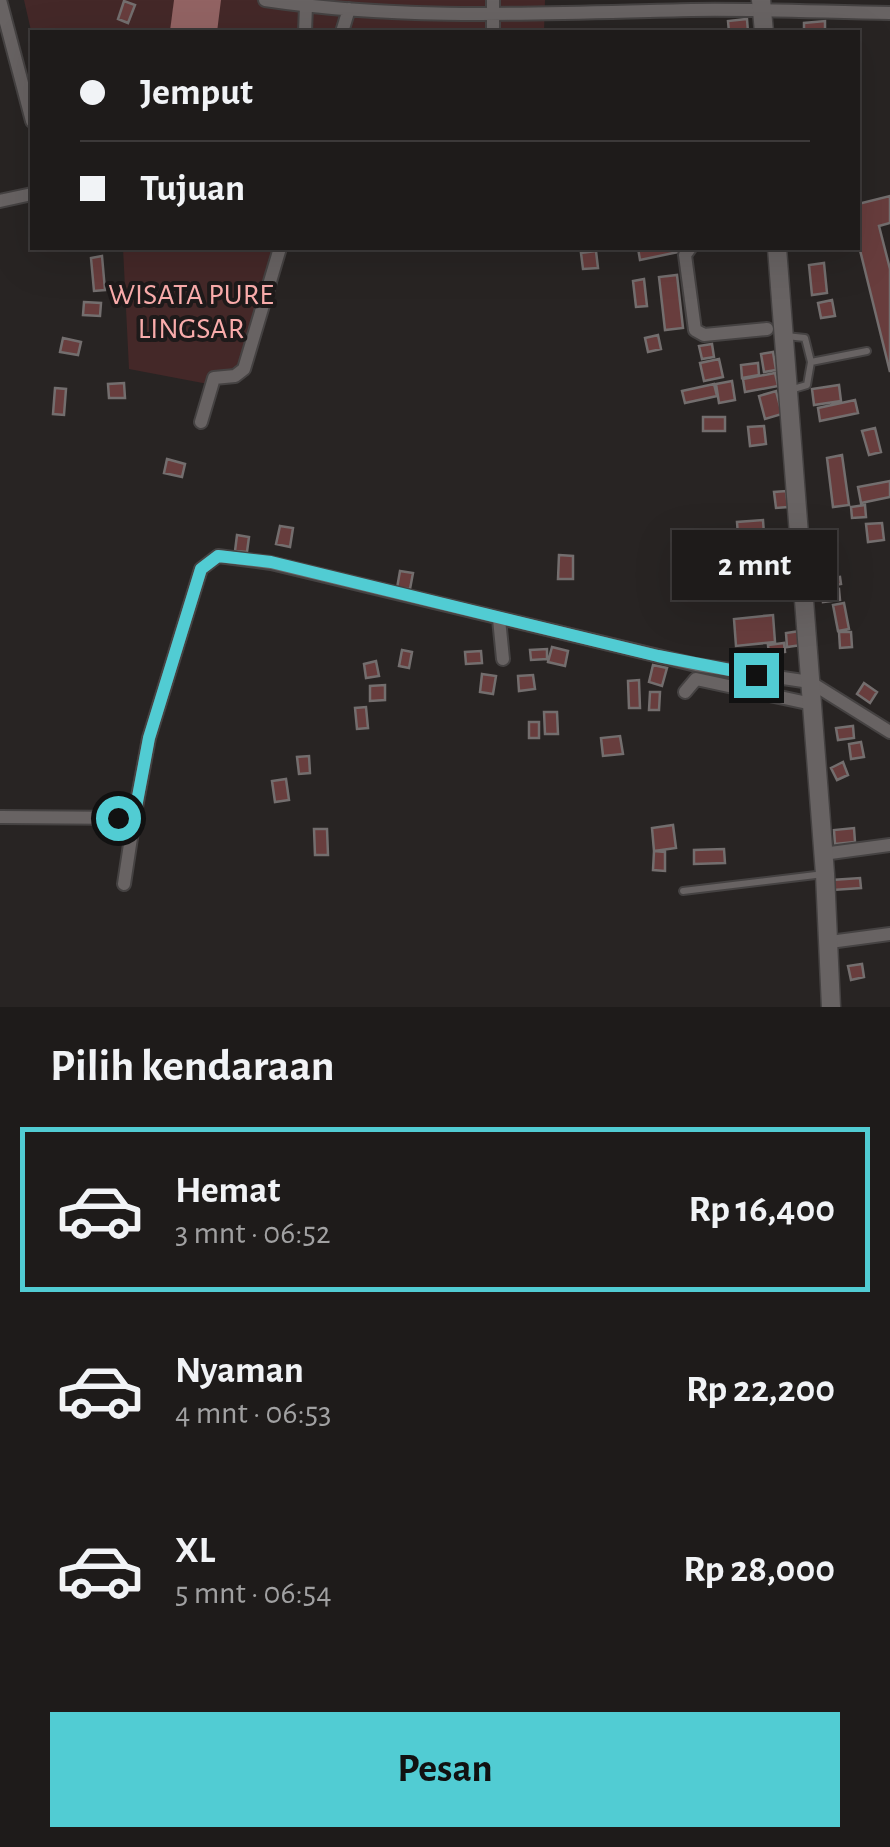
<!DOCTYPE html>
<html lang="id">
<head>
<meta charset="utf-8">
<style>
  body { margin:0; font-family:"Alegreya Sans",sans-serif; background:#262423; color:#f1f3f6; height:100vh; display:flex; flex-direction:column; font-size:38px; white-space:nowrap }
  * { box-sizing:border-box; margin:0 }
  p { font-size:32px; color:#a1a1a2 }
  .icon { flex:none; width:55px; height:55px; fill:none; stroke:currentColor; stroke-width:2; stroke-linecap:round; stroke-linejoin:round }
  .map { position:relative; height:1007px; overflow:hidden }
  .details { display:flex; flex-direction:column; background:#1e1b1a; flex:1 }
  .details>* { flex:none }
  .guide { position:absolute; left:30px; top:30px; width:830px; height:220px; border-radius:0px; box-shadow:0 10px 40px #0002,0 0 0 2px #3c3939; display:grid; align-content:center; height:220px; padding:0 50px; background:#1e1b1a }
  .end { position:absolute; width:45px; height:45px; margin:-22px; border:12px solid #51ccd3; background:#111; box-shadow:0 0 0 5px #111 }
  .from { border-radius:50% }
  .bubble { position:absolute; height:70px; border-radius:0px; background:#1e1b1a; box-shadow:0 10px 40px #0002,0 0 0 2px #3c3939; font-size:32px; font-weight:700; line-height:70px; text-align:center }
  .guide b { display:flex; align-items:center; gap:35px; height:95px; font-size:38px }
  .guide b+b { border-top:2px solid #3c3939 }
  .guide i { width:25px; height:25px; background:#f1f3f6 }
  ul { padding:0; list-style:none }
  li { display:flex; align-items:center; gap:30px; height:165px; margin:0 20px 15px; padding:0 30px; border:5px solid transparent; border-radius:0px }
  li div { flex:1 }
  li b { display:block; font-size:38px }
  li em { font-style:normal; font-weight:700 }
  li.selected { border-color:#51ccd3 }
  li>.icon { width:90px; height:90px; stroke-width:1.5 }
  h2 { padding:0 50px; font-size:45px; line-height:120px }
  .button { display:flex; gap:20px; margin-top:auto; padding:20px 50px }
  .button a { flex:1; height:115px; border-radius:0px; background:#51ccd3; color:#111; font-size:40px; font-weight:700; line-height:115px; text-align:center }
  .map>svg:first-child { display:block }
  .green { fill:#442828 }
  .water { fill:#926363 }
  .building { fill:#683d3d; stroke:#736e6e; stroke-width:2.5 }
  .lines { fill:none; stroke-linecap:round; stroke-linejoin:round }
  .lane-casing { stroke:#454242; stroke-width:10 }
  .street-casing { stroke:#454242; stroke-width:16 }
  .secondary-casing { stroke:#454242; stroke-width:21 }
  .lane { stroke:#686363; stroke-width:6 }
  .street { stroke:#686363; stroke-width:12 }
  .secondary { stroke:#686363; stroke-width:18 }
  .route { stroke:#51ccd3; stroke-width:12 }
  .labels { text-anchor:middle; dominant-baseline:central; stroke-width:8; stroke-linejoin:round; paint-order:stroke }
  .park-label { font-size:30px; fill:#f9acab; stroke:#1e1a1a }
</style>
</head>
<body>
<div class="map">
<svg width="890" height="1007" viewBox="0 0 890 1007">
  <rect width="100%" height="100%" fill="#282423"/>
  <path class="green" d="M 24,0 L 545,0 L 544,32 L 32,35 Z
    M 123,248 L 276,248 L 243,362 L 208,384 L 129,369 Z"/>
  <path class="water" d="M 174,0 L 221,0 L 217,32 L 170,31 Z"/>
  <path class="building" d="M 124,1 L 135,5 L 128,23 L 118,19 Z
    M 747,19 L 748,32 L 729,32 L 728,21 Z
    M 825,21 L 825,32 L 804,32 L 804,23 Z
    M 890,196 L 890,223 L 879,226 L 890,269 L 890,372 L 858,242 L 858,204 Z
    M 638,248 L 682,248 L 683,251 L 640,260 Z
    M 596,251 L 598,268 L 583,269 L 581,253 Z
    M 102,256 L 105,290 L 94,291 L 91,258 Z
    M 824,263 L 827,293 L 812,295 L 809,265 Z
    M 677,275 L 683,328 L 665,330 L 659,277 Z
    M 644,279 L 647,306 L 636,307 L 633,281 Z
    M 832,300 L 835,316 L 821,318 L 818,303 Z
    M 84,302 L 101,303 L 100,316 L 83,315 Z
    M 658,335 L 661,349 L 648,352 L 645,338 Z
    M 63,338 L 81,342 L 78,355 L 60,352 Z
    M 712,344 L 714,357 L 702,359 L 699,346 Z
    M 773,352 L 776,370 L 764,372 L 761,354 Z
    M 719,359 L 723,377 L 704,381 L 700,363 Z
    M 758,363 L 759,375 L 742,378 L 741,365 Z
    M 775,373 L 778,386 L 745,392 L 743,379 Z
    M 732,381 L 735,400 L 719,403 L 716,384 Z
    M 124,383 L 125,398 L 109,398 L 108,384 Z
    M 714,384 L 717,396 L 685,403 L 682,391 Z
    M 839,385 L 841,401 L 814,405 L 812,389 Z
    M 55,388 L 66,389 L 64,415 L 53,414 Z
    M 776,391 L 782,414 L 765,419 L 759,396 Z
    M 855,400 L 858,413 L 820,421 L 818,408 Z
    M 703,417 L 725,417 L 725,431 L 703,431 Z
    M 764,426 L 766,444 L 750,446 L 748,427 Z
    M 875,428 L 881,452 L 869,455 L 862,431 Z
    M 842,455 L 849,505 L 833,507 L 827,458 Z
    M 167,459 L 185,464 L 182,477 L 164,473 Z
    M 890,481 L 890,497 L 861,503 L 858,487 Z
    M 786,491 L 788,507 L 776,508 L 774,492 Z
    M 865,505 L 866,517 L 852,518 L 851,507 Z
    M 763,520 L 764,534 L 738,536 L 737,522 Z
    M 882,523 L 884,540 L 868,542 L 866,524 Z
    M 280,526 L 293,528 L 290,547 L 276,544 Z
    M 237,535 L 249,537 L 247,552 L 235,551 Z
    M 559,555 L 573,556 L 573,579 L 558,579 Z
    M 400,571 L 413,573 L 410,589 L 397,588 Z
    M 708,574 L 710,587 L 694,588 L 693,575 Z
    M 840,577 L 841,584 L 818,588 L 817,580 Z
    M 839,589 L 840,600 L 823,602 L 822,591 Z
    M 844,603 L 849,629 L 838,631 L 833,605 Z
    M 773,615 L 775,642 L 736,646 L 734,619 Z
    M 800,631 L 802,645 L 787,647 L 786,633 Z
    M 839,632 L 851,632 L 852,647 L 840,648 Z
    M 784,643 L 785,652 L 769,654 L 768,645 Z
    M 552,647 L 568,651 L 565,666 L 548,662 Z
    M 547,649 L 547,659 L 531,660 L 530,650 Z
    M 402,650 L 412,652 L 409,668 L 399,666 Z
    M 481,651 L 482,663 L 466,664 L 465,652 Z
    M 376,661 L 379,676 L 366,678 L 364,664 Z
    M 653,665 L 667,668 L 662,686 L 649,682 Z
    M 482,674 L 496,676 L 493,694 L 480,692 Z
    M 533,675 L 535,689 L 519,691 L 518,676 Z
    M 639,680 L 640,708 L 629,708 L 628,681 Z
    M 864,683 L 877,692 L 870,703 L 857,694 Z
    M 385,685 L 385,700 L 370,701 L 370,686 Z
    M 650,692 L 660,692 L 659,710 L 649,710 Z
    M 366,707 L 368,728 L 357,729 L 355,708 Z
    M 544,712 L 557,712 L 558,734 L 545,734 Z
    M 529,722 L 539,722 L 539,738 L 529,738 Z
    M 853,726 L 854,738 L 838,740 L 836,728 Z
    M 620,736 L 623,754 L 603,756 L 601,738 Z
    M 861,742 L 864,757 L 851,759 L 849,744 Z
    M 309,756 L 310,773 L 299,774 L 297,757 Z
    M 843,762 L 848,775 L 837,780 L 831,768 Z
    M 286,779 L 289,800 L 275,802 L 272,781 Z
    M 673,825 L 676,848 L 654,851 L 652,828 Z
    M 854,828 L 855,842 L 835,844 L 834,830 Z
    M 314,829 L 327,829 L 328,855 L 315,855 Z
    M 724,849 L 725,863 L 694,864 L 694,850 Z
    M 654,851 L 665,852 L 665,871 L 653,870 Z
    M 860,878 L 861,888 L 833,890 L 832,880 Z
    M 862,964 L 864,977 L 851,980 L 848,966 Z"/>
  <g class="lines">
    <g class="lane-casing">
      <path id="lane" d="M 786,336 L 805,338 L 811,362 L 807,385 L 790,390
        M 811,362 L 867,351
        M 683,891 L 824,874"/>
    </g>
    <g class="street-casing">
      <path id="street" d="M 0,0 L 32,121
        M 265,0 C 405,21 550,13 692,10 C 758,9 824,12 890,13
        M 305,32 L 306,6
        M 342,32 L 349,9
        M 493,32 L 493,0
        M 0,201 L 32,194
        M 690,248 L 685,255 L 695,330 L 704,335 L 767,329
        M 201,422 L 214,378 L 235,376 L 244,369 L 280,248
        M 499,619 L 503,659
        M 685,692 L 696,679 L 812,704
        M 0,817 L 134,818 L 149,738 L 201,569 L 218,556 L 271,563 L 696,665 L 810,682 L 890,732
        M 823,854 L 890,845
        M 124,884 L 134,818
        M 830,942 L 890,934"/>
    </g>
    <g class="secondary-casing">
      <path id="secondary" d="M 761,0 L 764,32
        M 777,248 L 825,874 L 831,1007"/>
    </g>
    <use href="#lane" class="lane"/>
    <use href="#street" class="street"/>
    <use href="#secondary" class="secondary"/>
  </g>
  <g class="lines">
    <path class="route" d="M 118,818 L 134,818 L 149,738 L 201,569 L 218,556 L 271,562 L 658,656 L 756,675"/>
  </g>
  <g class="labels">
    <g class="park-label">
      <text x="191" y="295">WISATA PURE<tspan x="191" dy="34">LINGSAR</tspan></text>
    </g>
  </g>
</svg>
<i class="end from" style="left:118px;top:818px"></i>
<i class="end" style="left:756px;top:675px"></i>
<div class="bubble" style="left:672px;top:530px;width:165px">2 mnt</div>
<div class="guide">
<b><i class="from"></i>Jemput</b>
<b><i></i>Tujuan</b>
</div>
</div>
<section class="details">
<h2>Pilih kendaraan</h2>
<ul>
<li class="selected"><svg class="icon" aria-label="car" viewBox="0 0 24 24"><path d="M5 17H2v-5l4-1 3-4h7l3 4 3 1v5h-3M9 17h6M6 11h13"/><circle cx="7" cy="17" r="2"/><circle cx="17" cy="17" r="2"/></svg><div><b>Hemat</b><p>3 mnt · 06:52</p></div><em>Rp 16,400</em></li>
<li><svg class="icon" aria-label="car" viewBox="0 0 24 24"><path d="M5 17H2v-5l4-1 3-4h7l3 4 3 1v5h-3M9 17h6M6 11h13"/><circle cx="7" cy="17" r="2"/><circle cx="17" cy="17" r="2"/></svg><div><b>Nyaman</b><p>4 mnt · 06:53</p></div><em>Rp 22,200</em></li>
<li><svg class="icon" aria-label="car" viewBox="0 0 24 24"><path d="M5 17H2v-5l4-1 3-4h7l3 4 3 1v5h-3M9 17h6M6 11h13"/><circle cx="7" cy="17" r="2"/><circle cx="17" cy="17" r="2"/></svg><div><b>XL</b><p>5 mnt · 06:54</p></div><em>Rp 28,000</em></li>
</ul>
<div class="button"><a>Pesan</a></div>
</section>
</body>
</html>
